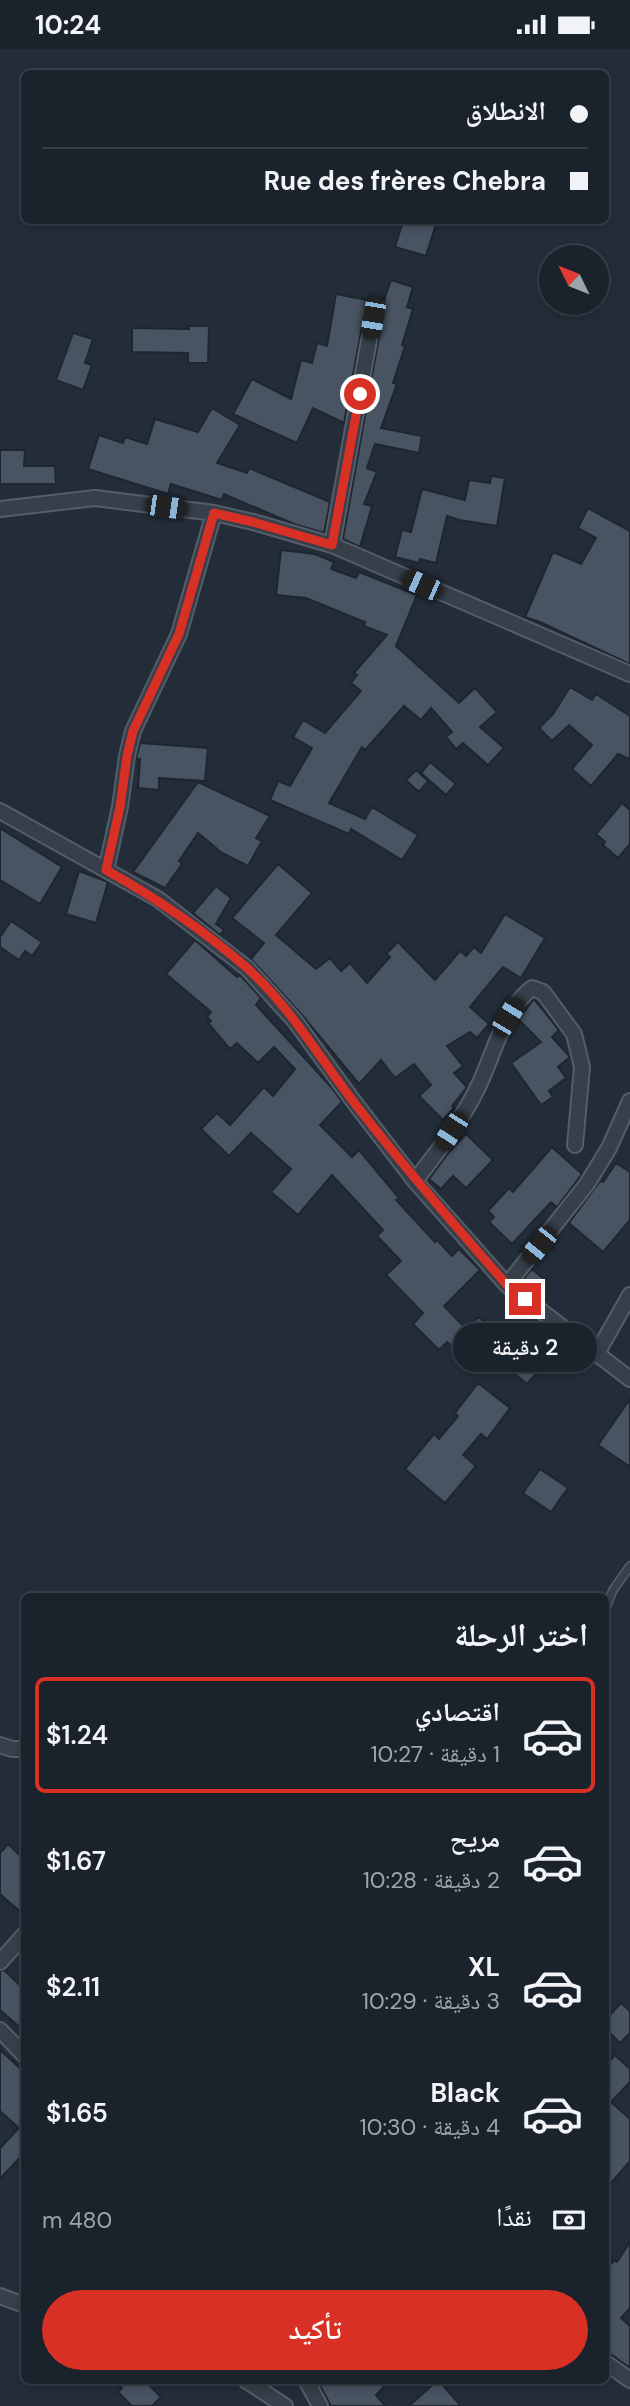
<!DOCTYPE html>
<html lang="ar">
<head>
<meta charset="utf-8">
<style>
  body { margin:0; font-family:"DM Sans","Noto Naskh Arabic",sans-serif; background:#272f37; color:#f1f3f6; direction:rtl; height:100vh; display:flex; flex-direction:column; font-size:26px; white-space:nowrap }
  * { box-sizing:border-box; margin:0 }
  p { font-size:23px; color:#9fa4a9 }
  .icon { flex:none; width:38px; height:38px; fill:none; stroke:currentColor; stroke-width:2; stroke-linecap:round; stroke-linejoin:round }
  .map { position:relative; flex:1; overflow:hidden; direction:ltr }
  .sheet { position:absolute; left:21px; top:1544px; width:588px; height:791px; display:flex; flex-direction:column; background:#1a222b; border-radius:10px; box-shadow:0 4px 10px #0003,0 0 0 2px #383f47; direction:rtl }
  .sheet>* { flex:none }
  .guide { position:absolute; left:21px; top:21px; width:588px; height:154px; border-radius:10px; box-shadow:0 4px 10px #0003,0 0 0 2px #383f47; direction:rtl; display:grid; align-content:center; height:154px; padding:0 21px; background:#1a222b }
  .needle { width:46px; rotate:313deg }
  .fabs { position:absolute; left:539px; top:196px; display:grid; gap:14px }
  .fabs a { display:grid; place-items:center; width:70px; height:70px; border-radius:50%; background:#1a222b; box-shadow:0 4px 10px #0003,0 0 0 2px #383f47; font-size:35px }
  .end { position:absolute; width:32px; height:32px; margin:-16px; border:9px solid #d93025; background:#fff; box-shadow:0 0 0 4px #fff }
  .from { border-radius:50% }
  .bubble { position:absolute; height:49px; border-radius:24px; background:#1a222b; box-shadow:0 4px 10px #0003,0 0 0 2px #383f47; font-size:23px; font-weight:600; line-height:49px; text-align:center; direction:rtl }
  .car { position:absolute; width:21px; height:42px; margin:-21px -10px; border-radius:9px; box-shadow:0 0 5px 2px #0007; background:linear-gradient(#222 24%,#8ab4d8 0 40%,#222 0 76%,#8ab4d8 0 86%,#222 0) }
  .guide b { display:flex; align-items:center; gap:24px; height:66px; font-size:26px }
  .guide b+b { border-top:2px solid #383f47 }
  .guide i { width:18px; height:18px; background:#f1f3f6 }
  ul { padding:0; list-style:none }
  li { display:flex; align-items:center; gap:21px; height:116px; margin:0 14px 10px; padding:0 7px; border:4px solid transparent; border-radius:10px }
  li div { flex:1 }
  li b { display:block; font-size:26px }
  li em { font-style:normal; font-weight:600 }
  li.current { border-color:#d93025 }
  li>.icon { width:63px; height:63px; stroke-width:1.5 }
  h2 { padding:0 21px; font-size:32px; line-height:84px }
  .pay { display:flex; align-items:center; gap:18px; height:77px; padding:0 21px; font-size:26px }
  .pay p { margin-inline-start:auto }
  .cta { display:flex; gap:14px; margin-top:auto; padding:14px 21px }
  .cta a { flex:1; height:80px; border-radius:42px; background:#d93025; color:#fff; font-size:28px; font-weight:600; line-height:80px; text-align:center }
  .status { display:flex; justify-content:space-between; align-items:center; height:49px; padding:0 35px; background:#1a222b; direction:ltr }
  .status svg { height:19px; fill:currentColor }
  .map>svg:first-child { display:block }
  .building { fill:#495463; stroke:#1d2631; stroke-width:2 }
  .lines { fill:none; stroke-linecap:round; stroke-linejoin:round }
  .service-casing { stroke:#545d68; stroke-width:10 }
  .minor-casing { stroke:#545d68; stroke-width:18 }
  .service { stroke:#363f4a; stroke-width:7 }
  .minor { stroke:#363f4a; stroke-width:14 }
  .route { stroke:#d93025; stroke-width:9 }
</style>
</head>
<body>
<div class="status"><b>10:24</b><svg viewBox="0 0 49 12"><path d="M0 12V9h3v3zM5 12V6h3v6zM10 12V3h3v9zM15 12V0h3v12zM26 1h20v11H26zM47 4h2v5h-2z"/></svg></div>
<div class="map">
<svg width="630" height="2357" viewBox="0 0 630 2357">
  <rect width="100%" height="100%" fill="#232d39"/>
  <path class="building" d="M 403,172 L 437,172 L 426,207 L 395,198 Z
    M 391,231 L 413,238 L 407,258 L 413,260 L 402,296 L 405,297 L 393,334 L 397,335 L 381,379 L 422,387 L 419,404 L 375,395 L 367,419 L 377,423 L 364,455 L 372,457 L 360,498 L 343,490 L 382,271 L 380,262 L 370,260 L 364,267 L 344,374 L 313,359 L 297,394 L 233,365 L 252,330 L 291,350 L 301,311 L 312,314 L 317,294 L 327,297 L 336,245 L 383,254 Z
    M 189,277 L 209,277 L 208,314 L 188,314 L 188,304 L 132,303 L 132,279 L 189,280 Z
    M 73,284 L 93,290 L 85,314 L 92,316 L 83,341 L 56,331 Z
    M 212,359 L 240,376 L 217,414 L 247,424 L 249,419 L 330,453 L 324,484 L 294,475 L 224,445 L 222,451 L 171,435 L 168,445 L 88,420 L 99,386 L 123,394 L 125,388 L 147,395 L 155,370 L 198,383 Z
    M 0,401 L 25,401 L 24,417 L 55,417 L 56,435 L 0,435 Z
    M 491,427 L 505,429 L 497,477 L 459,471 L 447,467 L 436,514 L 420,510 L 419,514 L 395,508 L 402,481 L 411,483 L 422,440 L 465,451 L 469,431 L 490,434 Z
    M 588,459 L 630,482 L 630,615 L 540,573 L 525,568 L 553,503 L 581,515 L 596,489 L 578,479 Z
    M 281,501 L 315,505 L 334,513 L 331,520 L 356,529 L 359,523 L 417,546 L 396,597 L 459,654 L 475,639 L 497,663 L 480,678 L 504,699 L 488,716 L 463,694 L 456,700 L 446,688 L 452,683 L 431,659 L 421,671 L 404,657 L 365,701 L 362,698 L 329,754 L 365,770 L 372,758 L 418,786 L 402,811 L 351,780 L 349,785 L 270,751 L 278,732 L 290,737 L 312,699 L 293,688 L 303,671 L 325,684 L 361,642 L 351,634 L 357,626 L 354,624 L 387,586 L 364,577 L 365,573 L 306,549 L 276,546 Z
    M 570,638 L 592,651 L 596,645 L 630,667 L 630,710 L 618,705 L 591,737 L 572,720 L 592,696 L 569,676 L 552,692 L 539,679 L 553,665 Z
    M 140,694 L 208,699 L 205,732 L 159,729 L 159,741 L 138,739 L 140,710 L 136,710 Z
    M 430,713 L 456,735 L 446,746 L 421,724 Z
    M 416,721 L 428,732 L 419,743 L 406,731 Z
    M 198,733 L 270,767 L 256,789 L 262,792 L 248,817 L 222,804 L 198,784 L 179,812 L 182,815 L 165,839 L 133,823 Z
    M 622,754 L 630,761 L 630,795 L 618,809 L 603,796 L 605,793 L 596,785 Z
    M 0,779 L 62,818 L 40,855 L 0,831 Z
    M 278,815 L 312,844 L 276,886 L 316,920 L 330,909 L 341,922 L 350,914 L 367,934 L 390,908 L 386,905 L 398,893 L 435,931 L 460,902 L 466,907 L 474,898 L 481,904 L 505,865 L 545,889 L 521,929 L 503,918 L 470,958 L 489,975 L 477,989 L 470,983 L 447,997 L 463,1017 L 454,1024 L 467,1038 L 452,1057 L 454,1059 L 443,1071 L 419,1047 L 431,1036 L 414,1015 L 395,1029 L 381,1011 L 359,1035 L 302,966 L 251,910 L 264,894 L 232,869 Z
    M 79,822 L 108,833 L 96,874 L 66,865 Z
    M 216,837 L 231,849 L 216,875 L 224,881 L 220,886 L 193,864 Z
    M 11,872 L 42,893 L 32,907 L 25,902 L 19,911 L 0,898 L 0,888 Z
    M 195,891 L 237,928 L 240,926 L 261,949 L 256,956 L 332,1039 L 342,1053 L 320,1076 L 352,1108 L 359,1101 L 399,1149 L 396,1151 L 435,1193 L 437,1191 L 452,1207 L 459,1200 L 480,1221 L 444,1257 L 467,1281 L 478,1268 L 510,1292 L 522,1278 L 553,1305 L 527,1335 L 493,1307 L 483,1320 L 447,1293 L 439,1301 L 413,1275 L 423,1264 L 386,1226 L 401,1212 L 377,1187 L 383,1181 L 332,1126 L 298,1166 L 271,1143 L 291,1120 L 251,1084 L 229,1107 L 201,1080 L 217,1064 L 230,1076 L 264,1038 L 273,1047 L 295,1020 L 274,998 L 258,1014 L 237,994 L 230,1000 L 208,974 L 211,972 L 207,968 L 211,963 L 166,925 Z
    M 534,950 L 559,981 L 552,988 L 570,1008 L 558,1018 L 566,1029 L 549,1042 L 553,1048 L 541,1056 L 511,1014 L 541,993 L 518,970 Z
    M 466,1085 L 493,1111 L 466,1139 L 453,1127 L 441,1140 L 429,1130 L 449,1103 Z
    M 552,1098 L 582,1125 L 557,1158 L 551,1153 L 512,1195 L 489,1173 L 494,1168 L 488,1162 L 509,1139 L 513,1143 Z
    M 616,1114 L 630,1123 L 630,1171 L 603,1203 L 569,1174 L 600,1132 L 603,1133 Z
    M 532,1220 L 545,1231 L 535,1243 L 522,1232 Z
    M 478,1334 L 510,1359 L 487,1390 L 481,1385 L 463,1406 L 476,1417 L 445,1454 L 405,1420 L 434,1385 L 439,1390 L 458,1367 L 455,1364 Z
    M 630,1350 L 630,1418 L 598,1396 Z
    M 540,1420 L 568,1439 L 551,1463 L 523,1444 Z
    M 8,1795 L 24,1810 L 24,1866 L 0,1845 L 0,1804 Z
    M 0,1922 L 4,1921 L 24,1940 L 24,1982 L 0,1961 Z
    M 621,1954 L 630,1962 L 630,1984 L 620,1994 L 606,1980 L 606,1970 Z
    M 0,2001 L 24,2023 L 24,2104 L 0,2130 L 0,2099 L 19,2079 L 0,2062 Z
    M 615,2006 L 630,2020 L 630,2033 L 611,2053 L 630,2070 L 630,2112 L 606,2140 L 606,2016 Z
    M 630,2193 L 630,2259 L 621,2269 L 630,2277 L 630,2319 L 612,2306 L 606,2305 L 606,2208 L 612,2214 L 615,2211 L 617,2213 Z
    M 114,2331 L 144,2331 L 161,2348 L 152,2357 L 132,2357 L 118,2343 L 122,2339 Z
    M 317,2331 L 390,2331 L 376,2346 L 385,2357 L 331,2357 Z
    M 438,2331 L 461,2357 L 409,2357 Z"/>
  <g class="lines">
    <g class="service-casing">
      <path id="service" d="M 606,1559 L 613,1541 L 630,1517
        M 606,1595 L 606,1606"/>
    </g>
    <g class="minor-casing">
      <path id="minor" d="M 0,460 L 95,449 L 214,464 L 253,473 L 332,496 L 630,625
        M 332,496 L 373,269
        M 0,762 L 158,850 L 247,919 L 295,972 L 354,1053 L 415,1132 L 507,1236 L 630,1330
        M 106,821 L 120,758 L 127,707 L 133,682 L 179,585 L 214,464
        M 415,1132 C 437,1103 460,1074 476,1042 C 494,1008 501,963 532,939 L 543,943 L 574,985 L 582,1018 L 575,1096
        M 507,1236 L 587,1135 L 609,1099 L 630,1052
        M 596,1306 L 630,1246
        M 0,1696 L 12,1700 L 24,1700
        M 0,1913 L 24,1886
        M 0,1981 L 24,2006
        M 0,2247 L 24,2256
        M 606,2314 L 630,2331
        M 245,2331 L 285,2357
        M 306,2331 L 320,2357"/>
    </g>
    <use href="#service" class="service"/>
    <use href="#minor" class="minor"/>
  </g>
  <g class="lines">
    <path class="route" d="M 360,345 L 332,496 L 253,473 L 214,464 L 179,585 L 133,682 L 127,707 L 120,758 L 106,821 C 156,849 203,881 246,918 C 290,957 320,1010 356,1056 C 404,1118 455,1177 507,1236 L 525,1250"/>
  </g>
</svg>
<div class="fabs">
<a><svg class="needle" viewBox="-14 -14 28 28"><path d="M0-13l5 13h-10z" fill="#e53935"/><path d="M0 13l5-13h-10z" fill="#9fa4a9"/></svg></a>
</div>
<i class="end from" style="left:360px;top:345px"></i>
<i class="end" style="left:525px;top:1250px"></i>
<div class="bubble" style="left:453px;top:1274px;width:144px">2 دقيقة</div>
<i class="car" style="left:373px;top:269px;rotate:190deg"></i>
<i class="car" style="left:166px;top:458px;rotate:98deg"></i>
<i class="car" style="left:422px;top:536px;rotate:294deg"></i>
<i class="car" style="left:508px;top:968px;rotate:31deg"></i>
<i class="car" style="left:451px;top:1082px;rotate:213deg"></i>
<i class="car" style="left:539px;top:1196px;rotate:219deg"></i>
<div class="guide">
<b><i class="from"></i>الانطلاق</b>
<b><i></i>Rue des frères Chebra</b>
</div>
<section class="sheet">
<h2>اختر الرحلة</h2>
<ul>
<li class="current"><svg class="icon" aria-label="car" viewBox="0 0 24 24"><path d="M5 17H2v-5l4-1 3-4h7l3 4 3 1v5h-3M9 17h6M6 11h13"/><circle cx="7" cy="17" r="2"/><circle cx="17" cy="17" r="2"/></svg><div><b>اقتصادي</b><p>1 دقيقة · 10:27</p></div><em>$1.24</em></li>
<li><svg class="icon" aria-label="car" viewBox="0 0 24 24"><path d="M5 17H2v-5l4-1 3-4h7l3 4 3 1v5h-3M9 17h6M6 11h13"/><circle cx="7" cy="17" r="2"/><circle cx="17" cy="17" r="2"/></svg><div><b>مريح</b><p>2 دقيقة · 10:28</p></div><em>$1.67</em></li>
<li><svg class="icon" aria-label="car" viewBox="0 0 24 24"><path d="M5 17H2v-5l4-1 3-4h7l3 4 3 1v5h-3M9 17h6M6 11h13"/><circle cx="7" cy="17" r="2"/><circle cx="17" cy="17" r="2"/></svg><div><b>XL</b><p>3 دقيقة · 10:29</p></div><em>$2.11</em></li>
<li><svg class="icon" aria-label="car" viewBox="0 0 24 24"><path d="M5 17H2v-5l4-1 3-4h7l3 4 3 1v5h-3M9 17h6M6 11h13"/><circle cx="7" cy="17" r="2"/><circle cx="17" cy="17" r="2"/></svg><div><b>Black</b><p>4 دقيقة · 10:30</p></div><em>$1.65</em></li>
</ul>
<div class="pay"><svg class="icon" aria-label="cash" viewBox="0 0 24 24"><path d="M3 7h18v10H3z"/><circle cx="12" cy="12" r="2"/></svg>نقدًا<p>480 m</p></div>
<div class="cta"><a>تأكيد</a></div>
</section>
</div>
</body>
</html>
